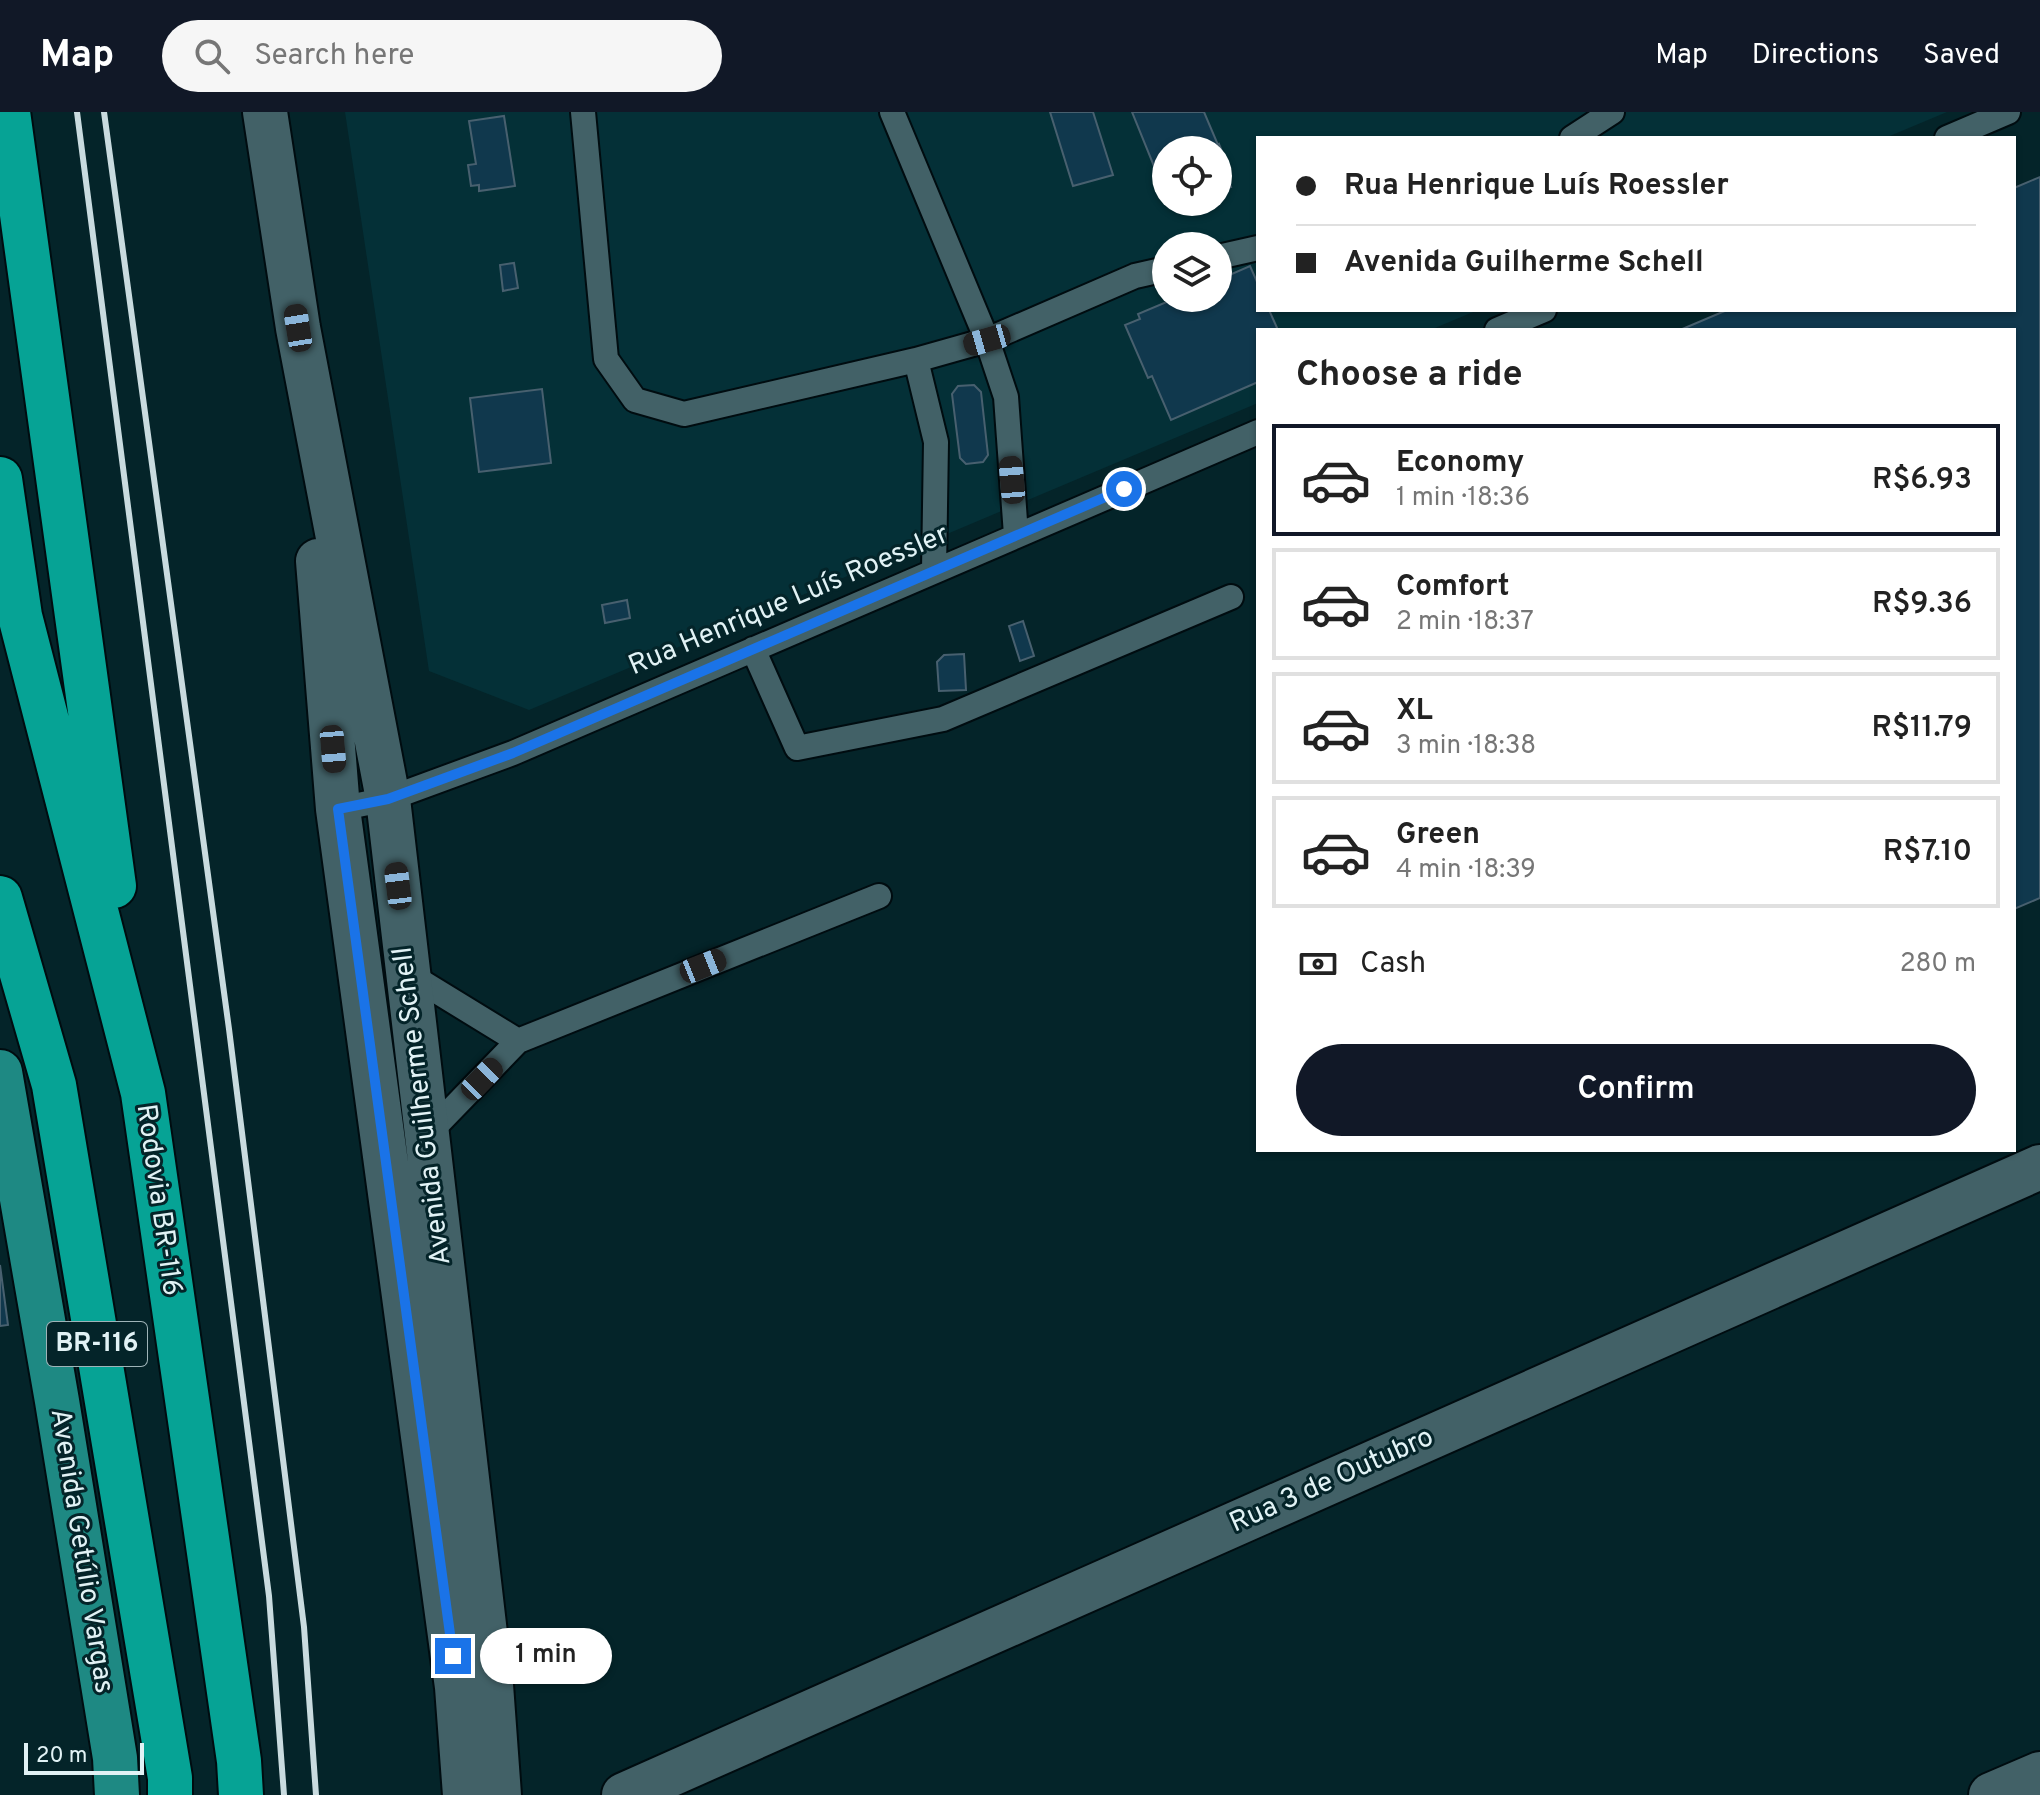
<!DOCTYPE html>
<html lang="en">
<head>
<meta charset="utf-8">
<style>
  body { margin:0; font-family:Overpass,sans-serif; background:#f6f6f6; color:#222; height:100vh; display:flex; flex-direction:column; font-size:30px; white-space:nowrap }
  * { box-sizing:border-box; margin:0 }
  p { font-size:26px; color:#767676 }
  .icon { flex:none; width:44px; height:44px; fill:none; stroke:currentColor; stroke-width:2; stroke-linecap:round; stroke-linejoin:round }
  .map { position:relative; flex:1; overflow:hidden }
  .panel { position:absolute; left:1256px; top:216px; width:760px; height:824px; display:flex; flex-direction:column; background:#fff; border-radius:0px; box-shadow:0 2px 6px #0004 }
  .panel>* { flex:none }
  .top-card { position:absolute; left:1256px; top:24px; width:760px; height:176px; border-radius:0px; box-shadow:0 2px 6px #0004; display:grid; align-content:center; height:176px; padding:0 40px; background:#fff }
  .fabs { position:absolute; left:1152px; top:24px; display:grid; gap:16px }
  .fabs a { display:grid; place-items:center; width:80px; height:80px; border-radius:50%; background:#fff; box-shadow:0 2px 6px #0004; font-size:40px }
  .scale { position:absolute; left:24px; bottom:20px; width:120px; box-sizing:border-box; padding-left:8px; border:4px solid #e1f2f5; border-top:0; font-size:22px; line-height:28px; white-space:nowrap; color:#e1f2f5; -webkit-text-stroke:6px #042429; paint-order:stroke }
  .end { position:absolute; width:36px; height:36px; margin:-18px; border:10px solid #1a73e8; background:#fff; box-shadow:0 0 0 4px #fff }
  .from { border-radius:50% }
  .bubble { position:absolute; height:56px; border-radius:28px; background:#fff; box-shadow:0 2px 6px #0004; font-size:26px; font-weight:600; line-height:56px; text-align:center }
  .car { position:absolute; width:24px; height:48px; margin:-24px -12px; border-radius:10px; box-shadow:0 0 6px 2px #0007; background:linear-gradient(#222 24%,#8ab4d8 0 40%,#222 0 76%,#8ab4d8 0 86%,#222 0) }
  .top-card b { display:flex; align-items:center; gap:28px; height:76px; font-size:30px }
  .top-card b+b { border-top:2px solid #e0e0e0 }
  .top-card i { width:20px; height:20px; background:#222 }
  ul { padding:0; list-style:none }
  li { display:flex; align-items:center; gap:24px; height:112px; margin:0 16px 12px; padding:0 24px; border:4px solid #e0e0e0; border-radius:0px }
  li div { flex:1 }
  li b { display:block; font-size:30px }
  li em { font-style:normal; font-weight:600 }
  li.on { border-color:#111827 }
  li>.icon { width:72px; height:72px; stroke-width:1.5 }
  h2 { padding:0 40px; font-size:36px; line-height:96px }
  .pay { display:flex; align-items:center; gap:20px; height:88px; padding:0 40px; font-size:30px }
  .pay p { margin-inline-start:auto }
  .primary-button { display:flex; gap:16px; margin-top:auto; padding:16px 40px }
  .primary-button a { flex:1; height:92px; border-radius:48px; background:#111827; color:#fff; font-size:32px; font-weight:600; line-height:92px; text-align:center }
  header { display:flex; align-items:center; gap:48px; box-sizing:border-box; height:112px; padding:0 40px; background:#111827; color:#fff }
  header strong { font-size:38px }
  nav { display:flex; gap:44px; margin-inline-start:auto; font-size:28px }
  .search { width:560px; height:72px; background:#f6f6f6; display:flex; align-items:center; gap:20px; box-sizing:border-box; padding:0 28px; border-radius:44px; color:#767676; font-size:30px }
  .map>svg:first-child { display:block }
  .built { fill:#043037; fill-rule:evenodd }
  .building { fill:#10384d; stroke:#48606f; stroke-width:2 }
  .lines { fill:none; stroke-linecap:round; stroke-linejoin:round }
  .lane-casing { stroke:#000c10; stroke-width:28 }
  .street-casing { stroke:#000c10; stroke-width:48 }
  .secondary-casing { stroke:#000c10; stroke-width:48 }
  .primary-casing { stroke:#000c10; stroke-width:48 }
  .highway-casing { stroke:#000c10; stroke-width:48 }
  .lane { stroke:#426167; stroke-width:24 }
  .street { stroke:#426167; stroke-width:44 }
  .secondary { stroke:#426167; stroke-width:44 }
  .primary { stroke:#1e8983; stroke-width:44 }
  .highway { stroke:#06a395; stroke-width:44 }
  .rail { stroke:#c9dbdf; stroke-width:6 }
  .route { stroke:#1a73e8; stroke-width:10 }
  .labels { text-anchor:middle; dominant-baseline:central; stroke-width:6; stroke-linejoin:round; paint-order:stroke }
  .shield { fill:#042429; stroke:#9fb4b8; stroke-width:2 }
  .shield-label { font-size:26px; font-weight:bold; fill:#e1f2f5 }
  .street-label { font-size:28px; fill:#e1f2f5; stroke:#042429 }
</style>
</head>
<body>
<header>
<strong>Map</strong>
<div class="search"><svg class="icon" aria-label="search" viewBox="0 0 24 24"><circle cx="10" cy="10" r="6"/><path d="M15 15l6 6"/></svg>Search here</div>
<nav><a>Map</a><a>Directions</a><a>Saved</a></nav>
</header>
<div class="map">
<svg width="2040" height="1683" viewBox="0 0 2040 1683">
  <rect width="100%" height="100%" fill="#042429"/>
  <path class="built" d="M 345,0 L 1947,0 L 1885,26 L 1258,26 L 1258,198 L 1478,198 L 1430,218 L 1258,218 L 1258,291 L 529,598 L 429,559 ZM 1166,38 L 1218,38 L 1218,90 L 1166,90 ZM 1166,134 L 1218,134 L 1218,186 L 1166,186 Z"/>
  <path class="building" d="M 1050,0 L 1093,0 L 1113,63 L 1073,74 Z
    M 1132,0 L 1204,0 L 1218,33 L 1219,32 L 1224,44 L 1220,45 L 1231,75 L 1218,79 L 1218,38 L 1166,38 L 1166,67 L 1160,69 Z
    M 504,4 L 515,74 L 479,79 L 479,73 L 471,74 L 468,53 L 476,52 L 469,9 Z
    M 2040,65 L 2040,786 L 2014,797 L 2014,218 L 1680,218 L 1727,198 L 2014,198 L 2014,76 Z
    M 514,151 L 518,176 L 503,179 L 500,153 Z
    M 1250,154 L 1258,172 L 1258,198 L 1269,198 L 1278,218 L 1258,218 L 1258,270 L 1171,308 L 1152,264 L 1148,266 L 1125,213 L 1140,207 L 1138,202 L 1176,186 L 1218,186 L 1218,168 Z
    M 974,273 L 981,280 L 988,343 L 983,350 L 966,352 L 960,346 L 952,282 L 958,274 Z
    M 542,277 L 551,351 L 479,360 L 470,286 Z
    M 627,488 L 630,506 L 605,511 L 602,493 Z
    M 1023,509 L 1034,544 L 1020,549 L 1009,514 Z
    M 964,542 L 966,578 L 939,579 L 937,550 L 944,543 Z
    M 0,1153 L 8,1213 L 0,1214 Z"/>
  <g class="lines">
    <g class="lane-casing">
      <path id="lane" d="M 583,0 L 606,247 L 635,288 L 684,302 L 916,248 L 987,228 L 1135,164 L 1166,157
        M 892,0 L 987,228 L 1006,285 L 1016,423
        M 1572,26 L 1612,0
        M 1947,26 L 2008,0
        M 1218,145 L 1258,136
        M 1497,218 L 1544,198
        M 916,248 L 936,330 L 934,459
        M 753,537 L 797,636 L 943,607 L 1231,485
        M 338,697 L 388,687 L 513,641 L 1258,320
        M 407,861 L 518,929
        M 426,1024 L 518,929 L 879,784"/>
    </g>
    <g class="street-casing">
      <path id="street" d="M 624,1683 L 2040,1055
        M 1991,1683 L 2040,1662"/>
    </g>
    <g class="secondary-casing">
      <path id="secondary" d="M 265,0 L 298,216 L 388,687 L 491,1573 L 499,1683
        M 318,449 L 338,697 L 457,1575 L 465,1683"/>
    </g>
    <g class="primary-casing">
      <path id="primary" d="M 0,960 L 57,1289 L 115,1646 L 117,1683"/>
    </g>
    <g class="highway-casing">
      <path id="highway" d="M 8,0 L 114,774
        M 0,367 L 20,504 L 143,981 L 239,1649 L 241,1683
        M 0,786 L 54,973 L 170,1666 L 170,1683"/>
    </g>
    <use href="#lane" class="lane"/>
    <use href="#street" class="street"/>
    <use href="#secondary" class="secondary"/>
    <use href="#primary" class="primary"/>
    <use href="#highway" class="highway"/>
    <path class="rail" d="M 77,0 L 269,1484 L 284,1683
      M 104,0 L 229,917 L 304,1515 L 316,1683"/>
  </g>
  <g class="lines">
    <path class="route" d="M 453,1544 L 338,697 L 388,687 L 513,641 L 1124,377"/>
  </g>
  <g class="labels">
    <rect class="shield" x="47" y="1210" width="100" height="44" rx="6"/>
    <g class="shield-label">
      <text x="97" y="1232">BR-116</text>
    </g>
    <g class="street-label">
      <text transform="translate(789 489) rotate(-23)">Rua Henrique Luís Roessler</text>
      <text transform="translate(423 994) rotate(-97)">Avenida Guilherme Schell</text>
      <text transform="translate(158 1088) rotate(82)">Rodovia BR-116</text>
      <text transform="translate(1332 1369) rotate(-24)">Rua 3 de Outubro</text>
      <text transform="translate(81 1439) rotate(81)">Avenida Getúlio Vargas</text>
    </g>
  </g>
</svg>
<div class="fabs">
<a><svg class="icon" aria-label="locate" viewBox="0 0 24 24"><circle cx="12" cy="12" r="6"/><path d="M12 2v4M12 18v4M2 12h4M18 12h4"/></svg></a>
<a><svg class="icon" aria-label="layers" viewBox="0 0 24 24"><path d="M12 4l9 5-9 5-9-5zM3 14l9 5 9-5"/></svg></a>
</div>
<div class="scale">20 m</div>
<i class="end from" style="left:1124px;top:377px"></i>
<i class="end" style="left:453px;top:1544px"></i>
<div class="bubble" style="left:480px;top:1516px;width:132px">1 min</div>
<i class="car" style="left:298px;top:216px;rotate:351deg"></i>
<i class="car" style="left:987px;top:228px;rotate:254deg"></i>
<i class="car" style="left:1012px;top:368px;rotate:355deg"></i>
<i class="car" style="left:333px;top:637px;rotate:175deg"></i>
<i class="car" style="left:398px;top:774px;rotate:353deg"></i>
<i class="car" style="left:703px;top:854px;rotate:68deg"></i>
<i class="car" style="left:482px;top:967px;rotate:44deg"></i>
<div class="top-card">
<b><i class="from"></i>Rua Henrique Luís Roessler</b>
<b><i></i>Avenida Guilherme Schell</b>
</div>
<section class="panel">
<h2>Choose a ride</h2>
<ul>
<li class="on"><svg class="icon" aria-label="car" viewBox="0 0 24 24"><path d="M5 17H2v-5l4-1 3-4h7l3 4 3 1v5h-3M9 17h6M6 11h13"/><circle cx="7" cy="17" r="2"/><circle cx="17" cy="17" r="2"/></svg><div><b>Economy</b><p>1 min · 18:36</p></div><em>R$6.93</em></li>
<li><svg class="icon" aria-label="car" viewBox="0 0 24 24"><path d="M5 17H2v-5l4-1 3-4h7l3 4 3 1v5h-3M9 17h6M6 11h13"/><circle cx="7" cy="17" r="2"/><circle cx="17" cy="17" r="2"/></svg><div><b>Comfort</b><p>2 min · 18:37</p></div><em>R$9.36</em></li>
<li><svg class="icon" aria-label="car" viewBox="0 0 24 24"><path d="M5 17H2v-5l4-1 3-4h7l3 4 3 1v5h-3M9 17h6M6 11h13"/><circle cx="7" cy="17" r="2"/><circle cx="17" cy="17" r="2"/></svg><div><b>XL</b><p>3 min · 18:38</p></div><em>R$11.79</em></li>
<li><svg class="icon" aria-label="car" viewBox="0 0 24 24"><path d="M5 17H2v-5l4-1 3-4h7l3 4 3 1v5h-3M9 17h6M6 11h13"/><circle cx="7" cy="17" r="2"/><circle cx="17" cy="17" r="2"/></svg><div><b>Green</b><p>4 min · 18:39</p></div><em>R$7.10</em></li>
</ul>
<div class="pay"><svg class="icon" aria-label="cash" viewBox="0 0 24 24"><path d="M3 7h18v10H3z"/><circle cx="12" cy="12" r="2"/></svg>Cash<p>280 m</p></div>
<div class="primary-button"><a>Confirm</a></div>
</section>
</div>
</body>
</html>
